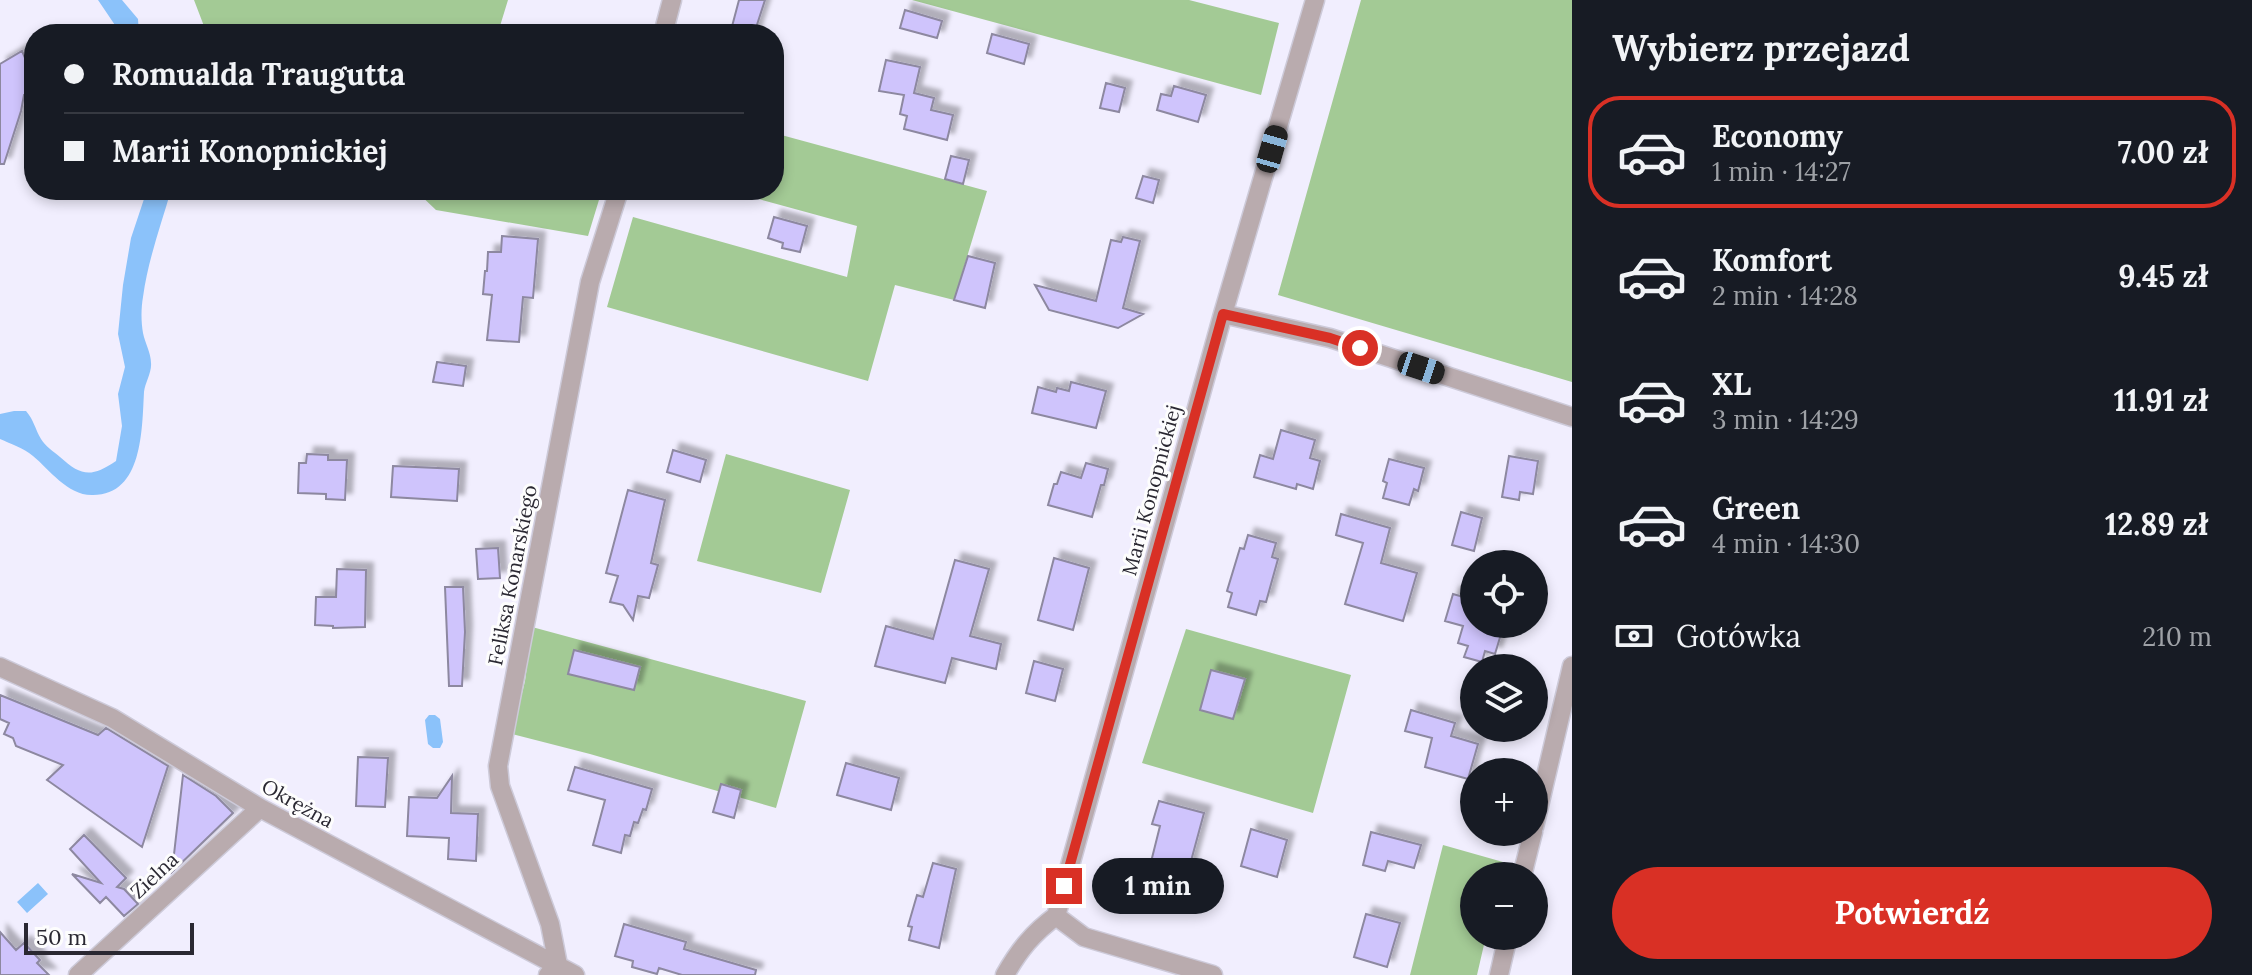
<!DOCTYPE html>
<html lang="pl">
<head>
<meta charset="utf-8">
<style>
  body { margin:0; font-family:Lora,serif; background:#20242c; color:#f1f3f6; height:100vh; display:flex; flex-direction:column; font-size:30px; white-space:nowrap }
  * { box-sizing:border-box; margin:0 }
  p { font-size:26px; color:#9ea1a6 }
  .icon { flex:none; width:44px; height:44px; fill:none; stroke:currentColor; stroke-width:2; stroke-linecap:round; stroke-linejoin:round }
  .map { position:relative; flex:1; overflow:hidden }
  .sheet { display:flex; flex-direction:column; background:#171b24; width:680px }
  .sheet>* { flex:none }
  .banner { position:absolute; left:24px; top:24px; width:760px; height:176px; border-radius:32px; box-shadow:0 4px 12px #0003; display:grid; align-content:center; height:176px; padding:0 40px; background:#171b24 }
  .tools { position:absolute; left:1460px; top:550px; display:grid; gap:16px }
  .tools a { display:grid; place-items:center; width:88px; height:88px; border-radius:50%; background:#171b24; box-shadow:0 4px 12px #0003; font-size:40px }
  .scale { position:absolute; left:24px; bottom:20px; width:170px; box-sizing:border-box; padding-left:8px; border:4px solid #2a2832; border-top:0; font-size:22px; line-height:28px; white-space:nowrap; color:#2a2832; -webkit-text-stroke:6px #fdfdfd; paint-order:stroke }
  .end { position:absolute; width:36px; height:36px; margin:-18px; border:10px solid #d93025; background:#fff; box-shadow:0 0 0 4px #fff }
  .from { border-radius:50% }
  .bubble { position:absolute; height:56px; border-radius:28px; background:#171b24; box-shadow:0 4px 12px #0003; font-size:26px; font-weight:800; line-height:56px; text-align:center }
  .car { position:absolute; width:24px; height:48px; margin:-24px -12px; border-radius:10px; box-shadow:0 0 6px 2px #0007; background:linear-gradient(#222 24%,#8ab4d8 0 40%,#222 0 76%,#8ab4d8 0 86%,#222 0) }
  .banner b { display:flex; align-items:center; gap:28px; height:76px; font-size:30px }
  .banner b+b { border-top:2px solid #363941 }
  .banner i { width:20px; height:20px; background:#f1f3f6 }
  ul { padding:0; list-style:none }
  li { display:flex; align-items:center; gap:24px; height:112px; margin:0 16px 12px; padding:0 24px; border:4px solid transparent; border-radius:32px }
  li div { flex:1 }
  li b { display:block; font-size:30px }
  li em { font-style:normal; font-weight:800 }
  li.active { border-color:#d93025 }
  li>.icon { width:72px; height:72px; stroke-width:1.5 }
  h2 { padding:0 40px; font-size:36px; line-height:96px }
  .pay { display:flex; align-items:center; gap:20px; height:88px; padding:0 40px; font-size:30px }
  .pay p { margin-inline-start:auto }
  .cta { display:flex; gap:16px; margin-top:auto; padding:16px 40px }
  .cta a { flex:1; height:92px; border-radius:48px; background:#d93025; color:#fff; font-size:32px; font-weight:800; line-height:92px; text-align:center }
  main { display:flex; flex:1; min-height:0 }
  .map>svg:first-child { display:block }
  .green { fill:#a3ca95 }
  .water { fill:#8bc2fa }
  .building { fill:#cfc4fc; stroke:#8d88a0; stroke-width:2; filter:url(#shadow) }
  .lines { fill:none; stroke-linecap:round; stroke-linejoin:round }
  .minor-casing { stroke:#cdcad9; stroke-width:21 }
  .minor { stroke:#b9abae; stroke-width:18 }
  .route { stroke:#d93025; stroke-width:10 }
  .labels { text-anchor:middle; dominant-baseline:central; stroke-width:6; stroke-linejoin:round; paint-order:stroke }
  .street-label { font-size:20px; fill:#2a2832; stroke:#fdfdfd }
</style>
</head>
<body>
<main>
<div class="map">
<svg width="1572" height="975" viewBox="0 0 1572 975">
  <defs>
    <filter id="shadow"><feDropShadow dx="7" dy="-7" stdDeviation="2" flood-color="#0004"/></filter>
  </defs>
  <rect width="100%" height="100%" fill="#f1eefe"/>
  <path class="green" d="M 194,0 L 508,0 L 500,26 L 534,34 L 207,34 Z
    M 912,0 L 1189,0 L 1279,23 L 1261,95 Z
    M 1361,0 L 1572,0 L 1572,382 L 1278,295 Z
    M 774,133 L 987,191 L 954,300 L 895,285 L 868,381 L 607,307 L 633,217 L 847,277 L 857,226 L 726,190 L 774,190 Z
    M 415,190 L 602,190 L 588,236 L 436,210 Z
    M 726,454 L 850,490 L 821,593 L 697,561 Z
    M 532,627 L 806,701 L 776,808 L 590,754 L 512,734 L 525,681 Z
    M 1186,629 L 1351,675 L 1313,813 L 1142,763 Z
    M 1443,845 L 1503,862 L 1500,876 L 1474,876 L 1474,936 L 1486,936 L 1477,975 L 1410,975 Z"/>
  <path class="water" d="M 98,0 L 122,0 L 138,19 L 139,34 L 121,34 Z
    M 147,190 L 171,190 C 161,225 148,260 143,297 C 141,308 141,322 143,333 C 145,343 151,353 151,363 C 152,372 145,383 144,392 C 142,429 143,495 93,495 C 68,496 50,470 33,456 C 24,448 11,444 0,439 L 0,414 L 14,411 L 26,411 C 34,420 35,429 41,439 C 45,446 54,452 60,457 C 81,476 91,478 116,461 L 122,426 L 118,394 L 125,367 L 118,334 L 123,285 L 131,238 Z
    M 429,715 L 435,715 L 440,719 L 443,742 L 440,748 L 433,748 L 428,744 L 425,720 Z
    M 38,883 L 48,894 L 27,913 L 17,902 Z"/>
  <path class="building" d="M 739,0 L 765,0 L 754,34 L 730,34 Z
    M 905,10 L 942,21 L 937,38 L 900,28 Z
    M 992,34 L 1029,44 L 1024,64 L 987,53 Z
    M 22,51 L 30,69 L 34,95 L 24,95 L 21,111 L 4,164 L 0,164 L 0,64 Z
    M 886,60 L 920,67 L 914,93 L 934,98 L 931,110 L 953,115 L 947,140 L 904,129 L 907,116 L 900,114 L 904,95 L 879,91 Z
    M 1106,83 L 1125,88 L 1119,112 L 1100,108 Z
    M 1174,86 L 1206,95 L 1198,122 L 1157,110 L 1161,94 L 1171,96 Z
    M 951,156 L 969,160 L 963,184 L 945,179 Z
    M 1143,176 L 1159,180 L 1153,203 L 1136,198 Z
    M 774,217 L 807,226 L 800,252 L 782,248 L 783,243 L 768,238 Z
    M 502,236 L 538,239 L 533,298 L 523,297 L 519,342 L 487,340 L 492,295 L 483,294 L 485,271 L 487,271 L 488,252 L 501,252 Z
    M 1123,237 L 1140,241 L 1123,308 L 1143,314 L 1118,328 L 1049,310 L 1035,285 L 1096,301 L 1111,240 L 1121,242 Z
    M 968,256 L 995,263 L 985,308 L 954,300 Z
    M 437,362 L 466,366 L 463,386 L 433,382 Z
    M 1071,382 L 1106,391 L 1096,428 L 1032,413 L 1038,387 L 1056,392 L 1057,388 L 1069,391 Z
    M 1281,430 L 1315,440 L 1310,458 L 1320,461 L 1313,489 L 1297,484 L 1296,489 L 1254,477 L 1260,455 L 1273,459 Z
    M 673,450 L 706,460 L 700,482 L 667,472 Z
    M 307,454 L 328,455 L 328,460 L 347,460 L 345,500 L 326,499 L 326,494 L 298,493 L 299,463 L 306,463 Z
    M 1509,456 L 1538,461 L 1533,494 L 1520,492 L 1519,500 L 1502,497 Z
    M 1389,459 L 1424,468 L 1418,491 L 1414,489 L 1409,505 L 1383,498 L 1387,483 L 1383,481 Z
    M 1086,463 L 1108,469 L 1104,485 L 1101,485 L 1092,517 L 1048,505 L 1054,484 L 1057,484 L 1061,472 L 1081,478 Z
    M 393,466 L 459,469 L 457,501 L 391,497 Z
    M 628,490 L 665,500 L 651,563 L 658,565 L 649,598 L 638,596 L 633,620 L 623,605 L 610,602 L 618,576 L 606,573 Z
    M 1461,512 L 1482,518 L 1474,551 L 1452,545 Z
    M 1341,514 L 1390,528 L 1381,563 L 1417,573 L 1403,621 L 1345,604 L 1363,543 L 1336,535 Z
    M 1248,535 L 1276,543 L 1272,557 L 1278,559 L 1266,602 L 1260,601 L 1256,615 L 1228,607 L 1232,593 L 1227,591 L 1240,548 L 1244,549 Z
    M 498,548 L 500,578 L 478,579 L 476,549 Z
    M 1054,558 L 1089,568 L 1073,630 L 1038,620 Z
    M 955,560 L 989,569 L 970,636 L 1001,644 L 996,669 L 952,658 L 945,683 L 875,666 L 886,626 L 933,639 Z
    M 337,569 L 366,570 L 365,627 L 333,628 L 333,626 L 315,625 L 316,597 L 336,597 Z
    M 445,587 L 463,587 L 465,632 L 462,686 L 449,686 Z
    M 1453,594 L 1474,600 L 1474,624 L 1504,624 L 1495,654 L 1485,651 L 1482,662 L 1464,657 L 1468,646 L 1458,643 L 1463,626 L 1445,621 Z
    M 574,650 L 640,667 L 634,690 L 568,674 Z
    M 1034,661 L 1063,669 L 1055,701 L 1026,693 Z
    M 1211,670 L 1245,679 L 1233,719 L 1200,710 Z
    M 0,695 L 98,735 L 106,728 L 168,766 L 142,847 L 47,780 L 63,765 L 16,746 L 13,738 L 4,734 L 9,723 L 0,719 Z
    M 1411,710 L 1455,723 L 1451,736 L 1478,744 L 1468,779 L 1425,767 L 1432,738 L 1405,731 Z
    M 358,757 L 388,758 L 385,807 L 356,806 Z
    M 846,763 L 899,778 L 891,810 L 837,795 Z
    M 575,767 L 652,789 L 646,810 L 643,809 L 638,823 L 634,822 L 630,836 L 625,835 L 621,853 L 593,845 L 605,800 L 568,790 Z
    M 183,775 L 216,796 L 233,813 L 172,872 Z
    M 452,776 L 451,813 L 478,814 L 476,861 L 448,859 L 449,838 L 407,836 L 409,797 L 437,798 Z
    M 721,784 L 741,790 L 734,818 L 713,812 Z
    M 1159,801 L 1204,813 L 1188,872 L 1151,862 L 1160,826 L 1152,824 Z
    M 1251,829 L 1287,840 L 1277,877 L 1241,866 Z
    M 1371,832 L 1421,845 L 1414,868 L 1388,861 L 1385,871 L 1363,865 Z
    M 84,835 L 126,878 L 117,887 L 124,889 L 138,904 L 124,916 L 106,897 L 100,903 L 72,874 L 101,883 L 70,849 Z
    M 933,863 L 956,869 L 939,948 L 909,940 L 912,927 L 908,926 L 917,895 L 923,897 Z
    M 1366,914 L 1400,923 L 1387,967 L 1354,957 Z
    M 624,924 L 686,942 L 684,949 L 756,970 L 755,975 L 682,975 L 659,968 L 657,974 L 632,967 L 633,961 L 615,956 Z
    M 0,932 L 16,950 L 24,943 L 40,960 L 37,963 L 49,975 L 0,975 Z"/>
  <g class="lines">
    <g class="minor-casing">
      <path id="minor" d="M 663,34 L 672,0
        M 1223,314 L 1330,338 L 1572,417
        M 0,667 L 112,718 L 260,808 L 575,975
        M 1534,827 L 1572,666
        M 1522,876 L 1533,832
        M 1056,916 L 1084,937 L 1213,975
        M 78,975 L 260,808
        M 548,975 L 558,965 L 550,924 L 500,786 L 498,766 L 590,282 L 619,190
        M 1005,975 C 1019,950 1033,933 1056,916 L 1223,314 L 1315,0
        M 1499,975 L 1508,936"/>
    </g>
    <use href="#minor" class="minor"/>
  </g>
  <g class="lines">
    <path class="route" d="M 1064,886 L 1223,314 L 1330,338 L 1360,348"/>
  </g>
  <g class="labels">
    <g class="street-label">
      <text transform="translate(1151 490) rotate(-75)">Marii Konopnickiej</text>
      <text transform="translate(512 575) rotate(-79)">Feliksa Konarskiego</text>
      <text transform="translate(298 803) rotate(29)">Okrężna</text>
      <text transform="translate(154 875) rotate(-43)">Zielna</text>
    </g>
  </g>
</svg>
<div class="tools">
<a><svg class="icon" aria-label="locate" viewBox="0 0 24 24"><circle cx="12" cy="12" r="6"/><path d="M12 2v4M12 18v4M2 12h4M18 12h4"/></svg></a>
<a><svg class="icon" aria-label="layers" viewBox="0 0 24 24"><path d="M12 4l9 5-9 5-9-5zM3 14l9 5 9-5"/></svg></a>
<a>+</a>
<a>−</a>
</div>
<div class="scale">50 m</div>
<i class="end from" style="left:1360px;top:348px"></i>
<i class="end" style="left:1064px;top:886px"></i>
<div class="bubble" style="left:1092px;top:858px;width:132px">1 min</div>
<i class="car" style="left:1272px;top:149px;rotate:16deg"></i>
<i class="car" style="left:1421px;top:368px;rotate:108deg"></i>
<div class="banner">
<b><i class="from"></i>Romualda Traugutta</b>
<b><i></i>Marii Konopnickiej</b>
</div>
</div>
<section class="sheet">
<h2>Wybierz przejazd</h2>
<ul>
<li class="active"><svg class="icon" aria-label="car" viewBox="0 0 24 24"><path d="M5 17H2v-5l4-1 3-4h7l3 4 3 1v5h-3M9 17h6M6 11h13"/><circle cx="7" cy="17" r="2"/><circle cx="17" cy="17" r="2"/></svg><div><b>Economy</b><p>1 min · 14:27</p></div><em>7.00 zł</em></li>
<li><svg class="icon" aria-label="car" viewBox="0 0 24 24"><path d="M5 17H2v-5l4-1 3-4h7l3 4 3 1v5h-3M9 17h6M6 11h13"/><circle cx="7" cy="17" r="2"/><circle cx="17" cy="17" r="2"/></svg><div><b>Komfort</b><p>2 min · 14:28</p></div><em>9.45 zł</em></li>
<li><svg class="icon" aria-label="car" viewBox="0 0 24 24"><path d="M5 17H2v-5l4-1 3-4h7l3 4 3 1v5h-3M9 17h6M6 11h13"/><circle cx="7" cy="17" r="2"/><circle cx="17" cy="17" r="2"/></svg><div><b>XL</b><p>3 min · 14:29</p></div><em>11.91 zł</em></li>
<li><svg class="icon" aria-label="car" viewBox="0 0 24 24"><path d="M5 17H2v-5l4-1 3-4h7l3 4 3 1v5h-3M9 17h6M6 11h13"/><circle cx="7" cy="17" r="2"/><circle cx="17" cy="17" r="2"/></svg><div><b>Green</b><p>4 min · 14:30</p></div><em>12.89 zł</em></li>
</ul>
<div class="pay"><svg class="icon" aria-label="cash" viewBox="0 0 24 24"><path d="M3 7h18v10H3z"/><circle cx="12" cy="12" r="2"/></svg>Gotówka<p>210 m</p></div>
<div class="cta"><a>Potwierdź</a></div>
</section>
</main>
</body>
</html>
